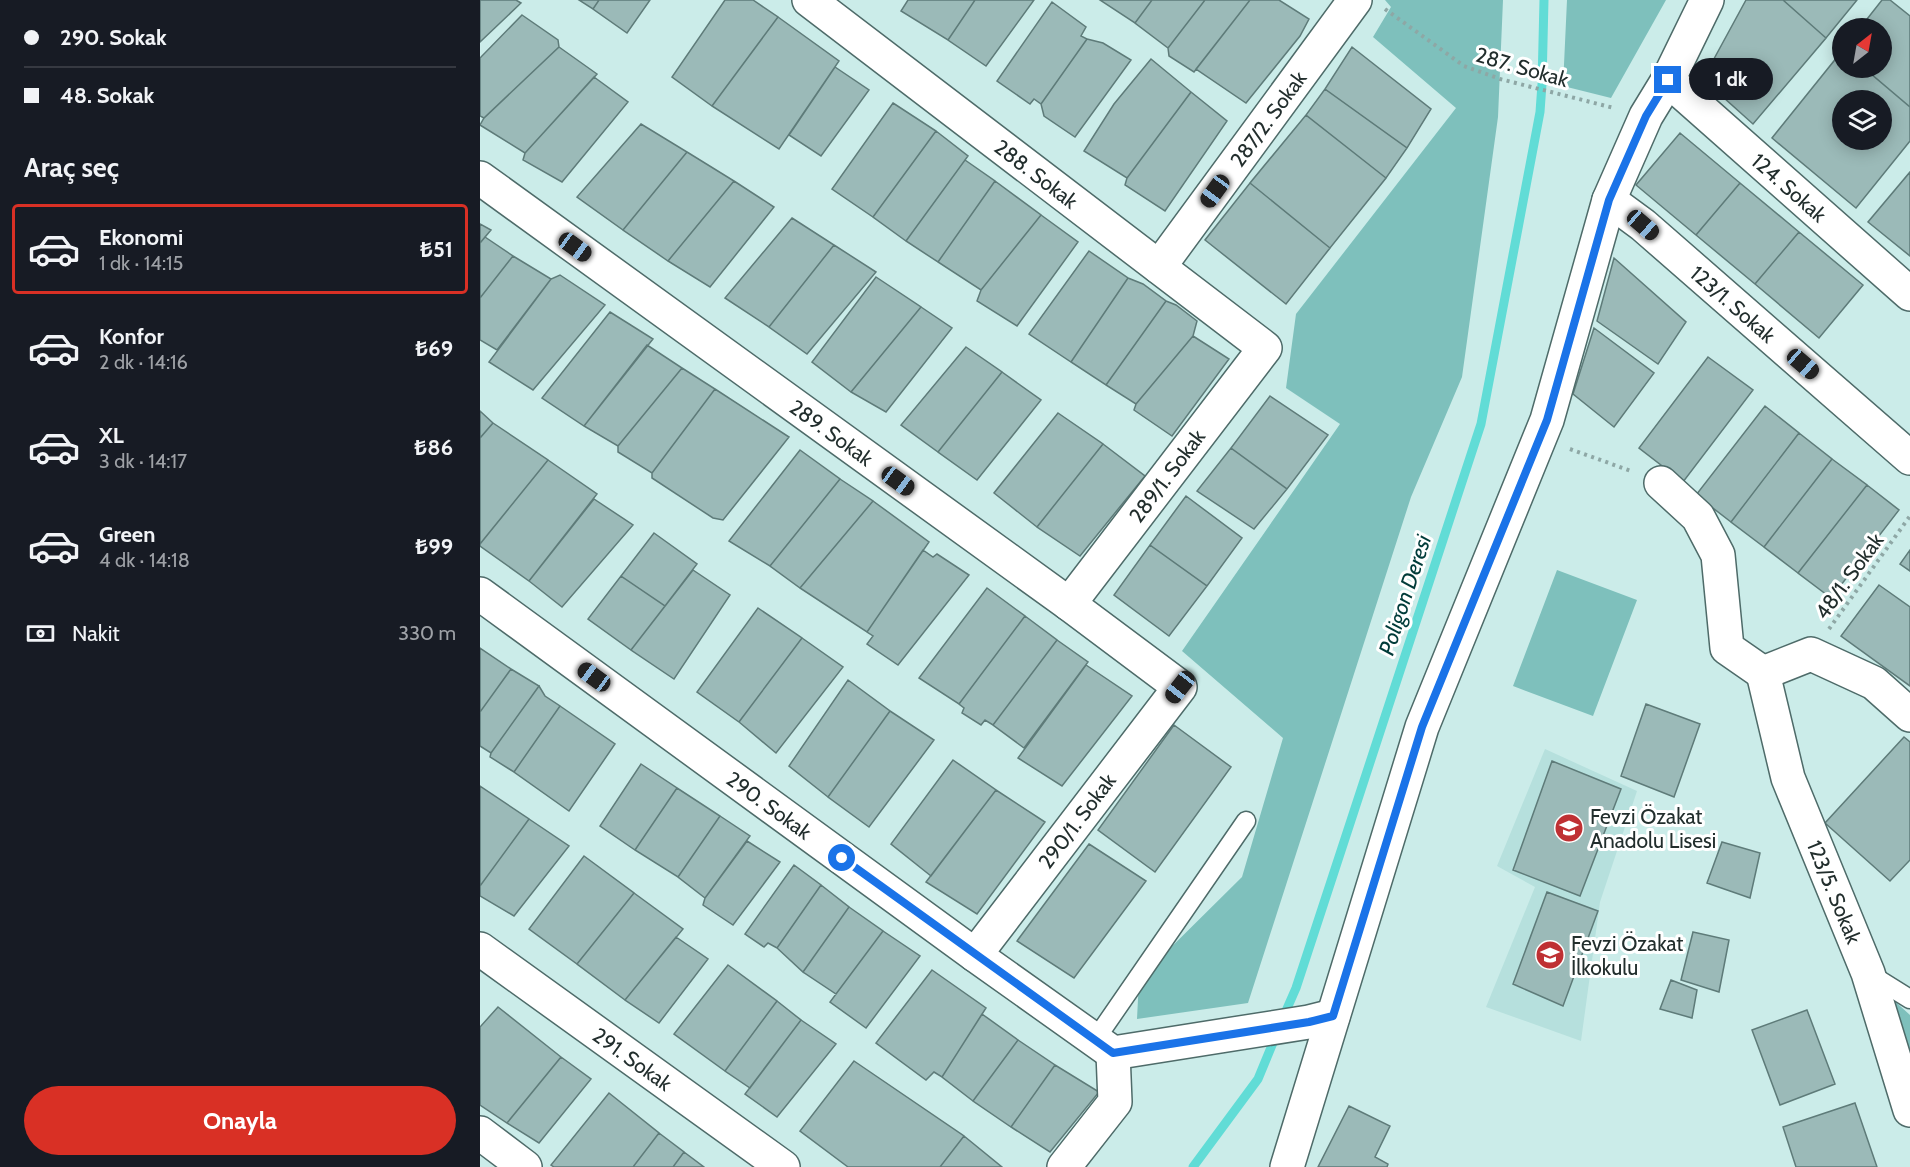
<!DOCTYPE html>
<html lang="tr">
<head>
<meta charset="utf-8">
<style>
  body { margin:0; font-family:Cabin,sans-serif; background:#20242c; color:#f1f3f6; height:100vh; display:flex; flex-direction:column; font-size:22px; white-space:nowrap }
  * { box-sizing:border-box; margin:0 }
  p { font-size:20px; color:#9ea1a6 }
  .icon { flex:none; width:33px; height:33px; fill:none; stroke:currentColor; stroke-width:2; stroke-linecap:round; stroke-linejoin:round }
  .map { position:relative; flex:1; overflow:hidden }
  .side { display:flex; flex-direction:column; background:#171b24; width:480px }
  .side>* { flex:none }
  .guide { display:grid; align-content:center; height:132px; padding:0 24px; background:#171b24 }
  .needle { width:39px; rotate:31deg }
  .fabs { position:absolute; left:1352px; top:18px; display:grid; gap:12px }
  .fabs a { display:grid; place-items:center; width:60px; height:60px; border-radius:50%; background:#171b24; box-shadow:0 3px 15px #0003; font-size:30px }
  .end { position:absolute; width:27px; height:27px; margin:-14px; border:8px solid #1a73e8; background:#fff; box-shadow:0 0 0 3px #fff }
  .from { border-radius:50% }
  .bubble { position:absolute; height:42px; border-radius:21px; background:#171b24; box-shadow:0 3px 15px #0003; font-size:20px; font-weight:800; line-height:42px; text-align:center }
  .car { position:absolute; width:18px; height:36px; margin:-18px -9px; border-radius:8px; box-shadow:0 0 4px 2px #0007; background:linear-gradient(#222 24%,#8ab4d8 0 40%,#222 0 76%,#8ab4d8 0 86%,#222 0) }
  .guide b { display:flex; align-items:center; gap:21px; height:57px; font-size:22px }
  .guide b+b { border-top:2px solid #363941 }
  .guide i { width:15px; height:15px; background:#f1f3f6 }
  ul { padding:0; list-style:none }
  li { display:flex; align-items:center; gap:18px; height:90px; margin:0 12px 9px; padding:0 12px; border:3px solid transparent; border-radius:6px }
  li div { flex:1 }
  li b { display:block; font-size:22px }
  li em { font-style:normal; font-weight:800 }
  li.active { border-color:#d93025 }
  li>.icon { width:54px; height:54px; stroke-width:1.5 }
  h2 { padding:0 24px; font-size:27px; line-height:72px }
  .pay { display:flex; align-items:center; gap:15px; height:66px; padding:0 24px; font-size:22px }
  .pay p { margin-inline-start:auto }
  .cta { display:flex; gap:12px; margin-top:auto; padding:12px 24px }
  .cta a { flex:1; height:69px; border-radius:36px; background:#d93025; color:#fff; font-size:24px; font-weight:800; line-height:69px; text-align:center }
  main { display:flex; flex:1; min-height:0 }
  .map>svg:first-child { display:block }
  .built { fill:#b6e0dd }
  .green { fill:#7ec0bc }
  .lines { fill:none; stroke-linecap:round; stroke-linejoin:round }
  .stream { stroke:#61dcd6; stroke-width:9 }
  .building { fill:#9bbab8; stroke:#5e7b79; stroke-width:1.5; fill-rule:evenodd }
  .service-casing { stroke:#4e6b69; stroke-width:21 }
  .minor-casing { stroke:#4e6b69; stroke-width:36 }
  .path { stroke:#8ea7a5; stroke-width:4; stroke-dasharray:3 4.5; stroke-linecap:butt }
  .service { stroke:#fff; stroke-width:18 }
  .minor { stroke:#fff; stroke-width:33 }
  .route { stroke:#1a73e8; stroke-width:8 }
  .labels { text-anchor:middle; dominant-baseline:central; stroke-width:6; stroke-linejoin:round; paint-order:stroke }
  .street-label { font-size:21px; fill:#222e2d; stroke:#fff }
  .poi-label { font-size:21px; fill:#222e2d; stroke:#fff; text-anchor:start }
  .water-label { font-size:22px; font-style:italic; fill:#003b39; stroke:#fff }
</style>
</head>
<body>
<main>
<section class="side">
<div class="guide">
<b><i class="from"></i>290. Sokak</b>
<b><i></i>48. Sokak</b>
</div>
<h2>Araç seç</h2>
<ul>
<li class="active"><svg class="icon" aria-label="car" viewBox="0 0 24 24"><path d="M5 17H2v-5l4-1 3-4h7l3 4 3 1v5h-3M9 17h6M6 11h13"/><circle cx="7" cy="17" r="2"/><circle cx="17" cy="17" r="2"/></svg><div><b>Ekonomi</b><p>1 dk · 14:15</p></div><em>₺51</em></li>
<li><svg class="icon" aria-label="car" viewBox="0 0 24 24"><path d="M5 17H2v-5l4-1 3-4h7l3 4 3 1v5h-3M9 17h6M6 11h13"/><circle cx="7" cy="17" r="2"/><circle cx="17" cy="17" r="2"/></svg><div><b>Konfor</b><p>2 dk · 14:16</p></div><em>₺69</em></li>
<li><svg class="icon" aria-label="car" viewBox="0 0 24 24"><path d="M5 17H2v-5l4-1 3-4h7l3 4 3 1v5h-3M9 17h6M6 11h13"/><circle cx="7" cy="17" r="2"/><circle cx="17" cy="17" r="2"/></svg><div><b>XL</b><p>3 dk · 14:17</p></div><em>₺86</em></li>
<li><svg class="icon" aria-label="car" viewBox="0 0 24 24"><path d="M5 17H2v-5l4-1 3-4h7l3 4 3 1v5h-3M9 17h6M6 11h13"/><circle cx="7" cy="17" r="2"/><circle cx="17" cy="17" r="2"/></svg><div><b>Green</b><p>4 dk · 14:18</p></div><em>₺99</em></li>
</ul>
<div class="pay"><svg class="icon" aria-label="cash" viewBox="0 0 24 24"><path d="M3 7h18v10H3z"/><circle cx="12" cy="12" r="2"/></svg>Nakit<p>330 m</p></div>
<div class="cta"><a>Onayla</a></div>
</section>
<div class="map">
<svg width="1430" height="1167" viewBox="0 0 1430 1167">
  <rect width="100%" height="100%" fill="#cbece9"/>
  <path class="built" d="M 1065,749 L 1157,791 L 1120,902 L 1101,1041 L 1006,1007 L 1055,887 L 1017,866 Z"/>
  <path class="green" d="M 905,0 L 1023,0 L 1018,117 L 982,377 L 931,497 L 768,1003 L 657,1019 L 659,979 L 762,877 L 803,738 L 702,651 L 860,424 L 806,388 L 816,314 L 976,108 L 893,37 L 911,7 Z
    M 1087,0 L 1186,0 L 1131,98 L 1083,86 Z
    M 1077,570 L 1157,600 L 1113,716 L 1033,686 Z
    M 1409,996 L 1430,1015 L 1430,1058 Z"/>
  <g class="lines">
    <path class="stream" d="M 802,1020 L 816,988 L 1001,424 L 1060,112 L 1062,84 L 1064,0
      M 713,1167 L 778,1079 L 797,1033"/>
  </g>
  <path class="building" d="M 0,0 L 36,0 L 41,3 L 0,42 Z
    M 99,0 L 119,0 L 113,9 Z
    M 119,0 L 170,0 L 147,33 L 113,9 Z
    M 245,0 L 273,0 L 298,17 L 232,106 L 192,77 Z
    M 428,0 L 495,0 L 468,40 L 421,11 Z
    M 495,0 L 554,0 L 506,66 L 468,40 Z
    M 620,0 L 672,0 L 655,23 Z
    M 672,0 L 725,0 L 688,48 L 655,23 Z
    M 725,0 L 770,0 L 714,72 L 689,56 L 688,48 Z
    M 770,0 L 799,0 L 829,19 L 820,36 L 766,103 L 716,69 Z
    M 1266,0 L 1303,0 L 1346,38 L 1273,124 L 1223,79 Z
    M 1303,0 L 1377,0 L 1346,38 Z
    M 1402,0 L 1410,0 L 1430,16 L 1430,107 L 1384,68 L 1401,68 L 1401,28 L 1380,28 Z
    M 572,2 L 606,27 L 601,36 L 607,39 L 561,104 L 554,99 L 550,104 L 517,81 Z
    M 42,15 L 78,40 L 79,47 L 4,118 L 0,116 L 0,58 Z
    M 298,17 L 359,61 L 299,149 L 232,106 Z
    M 607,39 L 623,43 L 651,60 L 595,137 L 564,116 L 561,104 Z
    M 79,47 L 117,74 L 45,153 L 0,125 L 4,118 Z
    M 872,47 L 951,109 L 927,148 L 845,89 Z
    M 1362,51 L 1362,68 L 1384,68 L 1430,107 L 1430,141 L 1376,208 L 1292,138 ZM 1362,100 L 1401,100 L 1401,140 L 1362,140 Z
    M 671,59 L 711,92 L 647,178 L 604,151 L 634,104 Z
    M 355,67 L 389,90 L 341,156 L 309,135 Z
    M 114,77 L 148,102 L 82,182 L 43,160 L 45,153 Z
    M 845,89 L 927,148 L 906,178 L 826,115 Z
    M 711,92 L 747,121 L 685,211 L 645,185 L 647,178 Z
    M 413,103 L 456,131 L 393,217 L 352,189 Z
    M 826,115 L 906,178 L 850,248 L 770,183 Z
    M 161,124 L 207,152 L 143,230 L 97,197 Z
    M 456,131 L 488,156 L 426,241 L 393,217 Z
    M 1200,133 L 1260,183 L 1216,235 L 1156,185 Z
    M 207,152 L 254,181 L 188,261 L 143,230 Z
    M 485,160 L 515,181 L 458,262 L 426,241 Z
    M 1430,172 L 1430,256 L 1388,222 Z
    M 254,181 L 294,207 L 230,287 L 188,261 Z
    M 515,181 L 561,215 L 501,290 L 458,262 Z
    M 770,183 L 850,248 L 806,304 L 725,240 Z
    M 1260,183 L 1319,232 L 1275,284 L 1216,235 Z
    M 561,215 L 598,242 L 537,326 L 497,301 L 501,290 Z
    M 312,218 L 354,245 L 289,327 L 245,298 Z
    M 0,224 L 11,230 L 0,243 Z
    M 1319,232 L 1383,285 L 1339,338 L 1275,284 Z
    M 5,237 L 33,256 L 0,298 L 0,243 Z
    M 354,245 L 396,272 L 327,354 L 289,327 Z
    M 609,251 L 648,278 L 591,362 L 549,334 Z
    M 33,256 L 71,279 L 17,350 L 0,340 L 0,298 Z
    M 1134,258 L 1206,322 L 1178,364 L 1117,321 Z
    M 80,275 L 125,305 L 53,390 L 9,362 L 71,279 Z
    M 396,277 L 441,307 L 371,392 L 332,362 Z
    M 648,278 L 663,284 L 686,301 L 626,385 L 591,362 Z
    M 686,301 L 696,305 L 717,321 L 713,336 L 656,404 L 626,385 Z
    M 441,307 L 472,328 L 406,412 L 371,392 Z
    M 130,312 L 173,339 L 104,426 L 62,398 Z
    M 1114,328 L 1174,373 L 1134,427 L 1093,394 Z
    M 713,336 L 749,359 L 692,436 L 654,410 L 656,404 Z
    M 167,345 L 202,368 L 138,446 L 104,426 Z
    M 486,347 L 522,372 L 458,452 L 421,425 Z
    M 1228,357 L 1273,390 L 1203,482 L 1159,448 Z
    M 202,368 L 235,389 L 172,473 L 138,452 L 138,446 Z
    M 522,372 L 561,400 L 497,480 L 458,452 Z
    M 235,389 L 309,437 L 243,520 L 233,518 L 172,478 L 172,473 Z
    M 790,396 L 848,435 L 807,489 L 751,448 Z
    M 1285,406 L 1319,433 L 1251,522 L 1216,495 Z
    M 0,411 L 13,423 L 0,438 Z
    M 578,413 L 623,444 L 557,527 L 514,493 Z
    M 13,423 L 68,460 L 0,544 L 0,438 Z
    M 1319,433 L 1352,459 L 1284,547 L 1251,522 Z
    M 623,444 L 665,476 L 600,556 L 557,527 Z
    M 751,448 L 807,489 L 774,529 L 717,491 Z
    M 320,450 L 360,479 L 290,566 L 249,541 Z
    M 1352,459 L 1387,485 L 1318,573 L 1284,547 Z
    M 68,460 L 117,494 L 49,581 L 0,546 L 0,544 Z
    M 360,479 L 393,501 L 320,588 L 290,566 Z
    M 1387,485 L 1419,510 L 1351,598 L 1318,573 Z
    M 706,496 L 762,538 L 727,586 L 670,545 Z
    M 114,499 L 153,525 L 82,607 L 49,581 Z
    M 393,501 L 449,542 L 387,632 L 320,588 Z
    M 174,533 L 217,564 L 185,606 L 141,576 Z
    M 670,545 L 727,586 L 689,636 L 634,595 Z
    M 443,550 L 453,557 L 457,554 L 489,575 L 418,665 L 387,644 L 393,636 L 387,632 Z
    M 1430,550 L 1430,571 L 1420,564 Z
    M 213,570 L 250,595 L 194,679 L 151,650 Z
    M 141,576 L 185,606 L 151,650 L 108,619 Z
    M 1399,585 L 1430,607 L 1430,686 L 1361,636 Z
    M 507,588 L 545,616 L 479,704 L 439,678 Z
    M 278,608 L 322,638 L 259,722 L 217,692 Z
    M 545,616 L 577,640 L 513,725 L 505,720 L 501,725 L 482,713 L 484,708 L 479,704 Z
    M 322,638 L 363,667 L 296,753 L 259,722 Z
    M 577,640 L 608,662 L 544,748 L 513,725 Z
    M 0,648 L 31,669 L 0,712 Z
    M 606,665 L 652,696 L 582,786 L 538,758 Z
    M 31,669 L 59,686 L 11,753 L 0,746 L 0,712 Z
    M 368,680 L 410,711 L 348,797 L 309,766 Z
    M 59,686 L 65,696 L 80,706 L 34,772 L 10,757 L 11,753 Z
    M 1166,704 L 1220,724 L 1194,797 L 1141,776 Z
    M 80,706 L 135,744 L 89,811 L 34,772 Z
    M 410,711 L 454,740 L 389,827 L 348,797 Z
    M 694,725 L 751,767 L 675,872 L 618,830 Z
    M 1424,737 L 1430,742 L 1430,860 L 1410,881 L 1345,823 Z
    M 473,760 L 516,790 L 451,876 L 411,844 Z
    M 1072,761 L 1141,789 L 1100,896 L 1033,870 Z
    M 161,764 L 197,788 L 155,850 L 120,826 Z
    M 0,786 L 49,819 L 0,886 Z
    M 197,788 L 240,816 L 198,877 L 155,850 Z
    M 516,790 L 565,822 L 497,914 L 446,882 Z
    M 240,816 L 270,836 L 225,898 L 198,877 Z
    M 49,819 L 89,846 L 34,916 L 0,896 L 0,886 Z
    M 267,841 L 300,862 L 253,925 L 223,905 L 225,898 Z
    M 1242,842 L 1280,853 L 1270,898 L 1227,883 Z
    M 609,844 L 666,881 L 594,978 L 537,941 Z
    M 104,856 L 154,893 L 97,964 L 49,929 Z
    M 314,865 L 341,885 L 297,948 L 288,943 L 284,947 L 265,934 Z
    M 341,885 L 369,907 L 323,972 L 297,948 Z
    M 1067,892 L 1118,911 L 1083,1006 L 1033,984 Z
    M 154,893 L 203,929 L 145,1000 L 97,964 Z
    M 369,907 L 403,931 L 356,994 L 323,972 Z
    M 403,931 L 440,956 L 386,1028 L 350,1002 Z
    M 1213,932 L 1249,940 L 1239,992 L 1201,980 Z
    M 196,937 L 228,959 L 179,1023 L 145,1000 Z
    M 248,965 L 297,1001 L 245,1071 L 194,1034 Z
    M 452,970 L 506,1008 L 462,1077 L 454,1072 L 446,1080 L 396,1043 Z
    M 1191,980 L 1217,990 L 1212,1018 L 1180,1009 Z
    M 297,1001 L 321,1020 L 270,1088 L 245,1071 Z
    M 18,1007 L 81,1057 L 27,1123 L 0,1105 L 0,1027 Z
    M 1327,1010 L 1355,1084 L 1300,1105 L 1272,1030 Z
    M 502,1014 L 538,1040 L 493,1101 L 462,1077 Z
    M 321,1020 L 356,1044 L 297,1117 L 265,1094 Z
    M 538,1040 L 575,1065 L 531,1127 L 493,1101 Z
    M 81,1057 L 111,1079 L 59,1143 L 27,1123 Z
    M 374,1061 L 484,1136 L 460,1167 L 368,1167 L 320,1131 Z
    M 575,1065 L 619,1092 L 570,1152 L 531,1127 Z
    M 129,1093 L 179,1133 L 153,1167 L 74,1167 L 71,1165 Z
    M 1375,1103 L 1397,1167 L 1316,1167 L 1303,1127 Z
    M 869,1106 L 910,1126 L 895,1157 L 908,1164 L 907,1167 L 838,1167 Z
    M 179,1133 L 204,1152 L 193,1167 L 153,1167 Z
    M 484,1136 L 522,1167 L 460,1167 Z
    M 204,1152 L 224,1167 L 193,1167 Z"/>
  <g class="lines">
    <g class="service-casing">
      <path id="service" d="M 1388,973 L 1430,999
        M 615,1040 L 766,821"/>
    </g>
    <g class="minor-casing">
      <g id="minor">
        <path id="s1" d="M 329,0 L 785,348 L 589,604"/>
        <path id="s2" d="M 1188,80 L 1430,294"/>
        <path id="s3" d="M 0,178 L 589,604 L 700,687 L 495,955"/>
        <path id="s4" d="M 1129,200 L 1163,225 L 1430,458"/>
        <path id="s5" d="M 679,267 L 875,0"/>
        <path d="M 1181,483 L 1218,517 L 1238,555 L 1247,648 L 1283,673"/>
        <path id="s6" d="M 0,594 L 495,955 L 633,1053 L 829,1022 L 853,1016"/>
        <path id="s7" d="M 1283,673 L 1308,778 L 1388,973 L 1430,1110"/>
        <path d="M 1283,673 L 1331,654 L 1394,683 L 1430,715"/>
        <path id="s8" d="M 0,949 L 303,1167"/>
        <path d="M 0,1133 L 45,1167"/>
        <path d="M 584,1167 L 635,1102 L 633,1053"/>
        <path d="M 807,1167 L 942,727 L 1067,420 L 1129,200 L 1166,116 L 1188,80 L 1227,0"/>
      </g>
    </g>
    <path class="path" d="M 905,9 L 984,66 L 1020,79 L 1134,108
      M 1090,449 L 1151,471
      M 1349,629 L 1430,516"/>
    <use href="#service" class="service"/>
    <use href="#minor" class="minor"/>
  </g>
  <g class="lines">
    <path class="route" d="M 362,858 L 633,1053 L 829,1022 L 853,1016 L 942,727 L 1067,420 L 1129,200 L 1166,116 L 1188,80"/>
  </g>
  <defs>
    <g id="school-disc" transform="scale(1.5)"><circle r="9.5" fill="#bf3033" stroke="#fff"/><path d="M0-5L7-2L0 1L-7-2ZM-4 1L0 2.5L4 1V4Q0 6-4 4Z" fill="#fff"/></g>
  </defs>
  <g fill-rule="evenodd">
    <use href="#school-disc" x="1089" y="828"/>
    <use href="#school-disc" x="1070" y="955"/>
  </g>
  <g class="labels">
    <g class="street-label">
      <text transform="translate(1042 67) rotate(16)">287. Sokak</text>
      <text stroke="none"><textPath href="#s5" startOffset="184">287/2. Sokak</textPath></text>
      <text stroke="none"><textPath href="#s1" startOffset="286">288. Sokak</textPath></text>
      <text stroke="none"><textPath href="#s2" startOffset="162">124. Sokak</textPath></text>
      <text stroke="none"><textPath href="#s4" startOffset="162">123/1. Sokak</textPath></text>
      <text stroke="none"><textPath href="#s3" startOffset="434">289. Sokak</textPath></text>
      <text transform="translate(687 476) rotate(-53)">289/1. Sokak</text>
      <text transform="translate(1369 576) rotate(-54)">48/1. Sokak</text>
      <text stroke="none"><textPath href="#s6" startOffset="358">290. Sokak</textPath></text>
      <text transform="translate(597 821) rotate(-53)">290/1. Sokak</text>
      <text stroke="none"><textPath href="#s7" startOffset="231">123/5. Sokak</textPath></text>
      <text stroke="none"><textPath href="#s8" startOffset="188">291. Sokak</textPath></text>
    </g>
    <g class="poi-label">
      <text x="1110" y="816">Fevzi Özakat<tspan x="1110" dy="24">Anadolu Lisesi</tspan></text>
      <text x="1091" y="943">Fevzi Özakat<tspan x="1091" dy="24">İlkokulu</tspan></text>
    </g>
    <g class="water-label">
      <text transform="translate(925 595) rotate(-72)">Poligon Deresi</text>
    </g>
  </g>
</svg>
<div class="fabs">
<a><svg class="needle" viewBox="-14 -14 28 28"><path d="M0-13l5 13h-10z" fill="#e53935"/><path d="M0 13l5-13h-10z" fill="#9ea1a6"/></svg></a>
<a><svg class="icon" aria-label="layers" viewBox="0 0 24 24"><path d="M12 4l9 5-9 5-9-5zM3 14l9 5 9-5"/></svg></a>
</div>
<i class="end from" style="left:362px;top:858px"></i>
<i class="end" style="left:1188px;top:80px"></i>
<div class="bubble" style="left:1209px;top:58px;width:84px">1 dk</div>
<i class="car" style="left:735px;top:191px;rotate:216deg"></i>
<i class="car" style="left:1163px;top:225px;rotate:131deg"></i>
<i class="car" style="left:95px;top:247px;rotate:126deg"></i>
<i class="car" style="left:1323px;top:364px;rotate:131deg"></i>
<i class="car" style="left:418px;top:481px;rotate:126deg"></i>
<i class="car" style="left:114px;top:677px;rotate:306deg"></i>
<i class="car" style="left:700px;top:687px;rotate:218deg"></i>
</div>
</main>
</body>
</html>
